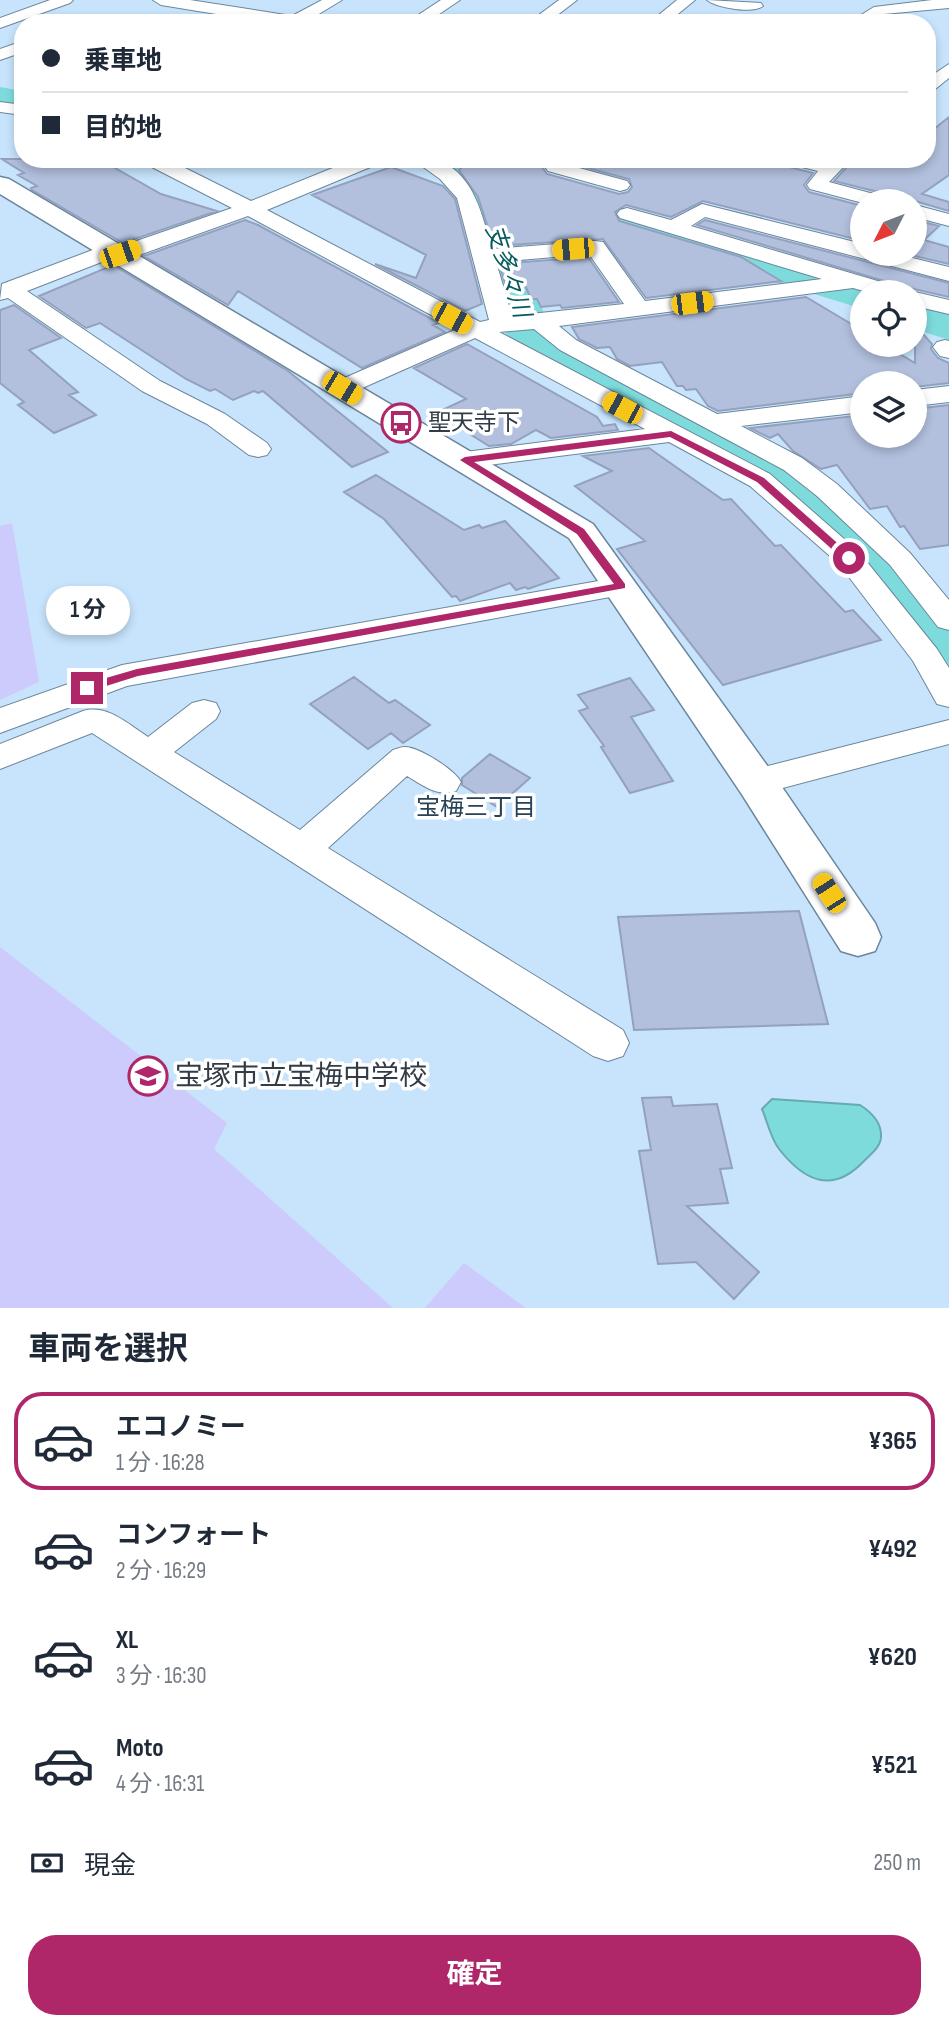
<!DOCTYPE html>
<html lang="ja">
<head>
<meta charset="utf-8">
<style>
  body { margin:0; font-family:"Sofia Sans Condensed","Noto Sans JP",sans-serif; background:#f2f2f3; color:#1f2937; height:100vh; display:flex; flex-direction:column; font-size:26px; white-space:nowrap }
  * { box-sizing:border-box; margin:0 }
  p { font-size:23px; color:#747a83 }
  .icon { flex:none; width:38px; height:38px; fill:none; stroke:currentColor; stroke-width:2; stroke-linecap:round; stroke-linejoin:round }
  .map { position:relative; height:1308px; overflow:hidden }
  .side { display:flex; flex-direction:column; background:#fff; flex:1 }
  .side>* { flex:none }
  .banner { position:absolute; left:14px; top:14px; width:922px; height:154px; border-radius:28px; box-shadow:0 4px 10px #0003; display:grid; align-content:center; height:154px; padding:0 28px; background:#fff }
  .needle { width:46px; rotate:228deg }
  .buttons { position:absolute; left:850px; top:189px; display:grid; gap:14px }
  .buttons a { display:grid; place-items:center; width:77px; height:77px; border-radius:50%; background:#fff; box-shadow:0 4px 10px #0003; font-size:35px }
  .end { position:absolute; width:32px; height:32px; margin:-16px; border:9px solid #af2769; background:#fff; box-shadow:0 0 0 4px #fff }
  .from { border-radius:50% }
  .bubble { position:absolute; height:49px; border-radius:24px; background:#fff; box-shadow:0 4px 10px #0003; font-size:23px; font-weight:700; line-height:49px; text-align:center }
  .car { position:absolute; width:21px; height:42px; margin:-21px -10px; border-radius:9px; box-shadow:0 0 5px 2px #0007; background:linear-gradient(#f5c518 24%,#345 0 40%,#f5c518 0 76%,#345 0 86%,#f5c518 0) }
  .banner b { display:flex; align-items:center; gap:24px; height:66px; font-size:26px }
  .banner b+b { border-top:2px solid #e0e1e3 }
  .banner i { width:18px; height:18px; background:#1f2937 }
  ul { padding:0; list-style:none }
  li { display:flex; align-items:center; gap:21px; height:98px; margin:0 14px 10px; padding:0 14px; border:4px solid transparent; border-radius:28px }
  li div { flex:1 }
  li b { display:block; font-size:26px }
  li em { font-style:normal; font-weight:700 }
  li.current { border-color:#af2769 }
  li>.icon { width:63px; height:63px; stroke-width:1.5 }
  h2 { padding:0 28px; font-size:32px; line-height:84px }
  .pay { display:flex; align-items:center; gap:18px; height:77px; padding:0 28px; font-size:26px }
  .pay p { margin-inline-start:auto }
  .action { display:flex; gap:14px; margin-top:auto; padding:14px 28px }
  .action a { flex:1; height:80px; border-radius:28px; background:#af2769; color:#fff; font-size:28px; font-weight:700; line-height:80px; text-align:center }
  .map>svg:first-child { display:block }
  .green { fill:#cdcafc }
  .water { fill:#7ddbdc; stroke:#66abaf; stroke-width:2 }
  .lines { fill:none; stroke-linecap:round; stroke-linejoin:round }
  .river { fill:#7ddbdc; fill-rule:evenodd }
  .building { fill:#b2c0de; stroke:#93a1be; stroke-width:2 }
  .minor-casing { stroke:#6b869c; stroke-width:2 }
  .tertiary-casing { stroke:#6b869c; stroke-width:3 }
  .minor { fill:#fff; fill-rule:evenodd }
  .tertiary { fill:#fff; fill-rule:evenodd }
  .route { fill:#af2769 }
  .labels { text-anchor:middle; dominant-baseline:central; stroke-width:7; stroke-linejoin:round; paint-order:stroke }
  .poi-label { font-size:23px; fill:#313c46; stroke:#fff; text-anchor:start }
  .water-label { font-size:24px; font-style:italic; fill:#055b5d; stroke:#fff }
  .neighbourhood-label { font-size:24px; fill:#294255; stroke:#fff }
  .near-poi-label { font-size:28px; fill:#313c46; stroke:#fff; text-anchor:start }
</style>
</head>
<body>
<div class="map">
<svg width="949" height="1308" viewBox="0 0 949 1308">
  <rect width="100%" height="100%" fill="#c7e4fc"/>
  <path class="green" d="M 12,523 L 39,682 L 0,700 L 0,526 Z
    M 0,947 L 227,1123 L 214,1149 L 393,1308 L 0,1308 Z
    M 464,1263 L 526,1308 L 425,1308 Z"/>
  <path class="water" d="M 772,1099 L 860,1105 C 871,1112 881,1122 881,1135 C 882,1146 871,1154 864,1161 C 833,1194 805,1182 779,1149 C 771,1139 767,1121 762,1109 Z"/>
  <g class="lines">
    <path class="river" d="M 0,87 L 23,91 L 23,113 L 0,109 Z
      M 421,159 C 436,159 461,155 475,161 C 515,178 528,293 553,331 L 810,468 L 853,502 L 919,565 L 949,604 L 949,672 L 926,666 L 875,593 L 811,528 L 770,492 L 517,352 L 494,314 L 472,225 L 454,183 L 427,168 Z
      M 533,181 L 880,285 L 885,292 L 863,292 L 863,309 L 518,203 L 512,194 L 518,185 Z
      M 915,297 L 949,308 L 949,340 L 915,329 Z"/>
  </g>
  <path class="building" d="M 949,117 L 949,175 L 922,194 L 949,202 L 949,211 L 915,201 L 891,201 L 886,194 L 834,181 L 854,159 L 928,159 L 928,134 Z
    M 2,159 L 99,159 L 161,194 L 217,211 L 123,243 L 32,190 L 31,188 L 37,186 L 18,175 L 24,173 Z
    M 470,159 L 548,159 L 542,167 L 547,174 L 619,194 L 628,192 L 632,187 L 629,179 L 573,164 L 575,159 L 781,159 L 785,166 L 813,173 L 804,185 L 809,192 L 863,206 L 863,241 L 703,201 L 671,217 L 626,205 L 615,212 L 619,221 L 741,257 L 781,281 L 646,298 L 603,239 L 494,246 L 478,197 L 459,170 Z
    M 391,167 L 443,186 L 455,199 L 482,304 L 465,311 L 375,264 L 416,278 L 426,255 L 312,195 Z
    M 245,220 L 258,225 L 439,323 L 433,325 L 445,332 L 362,368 L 238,291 L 228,305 L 144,256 Z
    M 705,220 L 949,283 L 949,297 L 901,286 L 697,225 Z
    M 915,220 L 939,226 L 924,240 L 949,247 L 949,264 L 906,254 L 915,254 Z
    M 588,257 L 619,302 L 562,308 L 560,305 L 541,307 L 537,299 L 531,299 L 525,285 L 508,292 L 499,264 Z
    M 113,265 L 288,371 L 388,452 L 352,467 L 263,391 L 258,393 L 254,391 L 233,400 L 215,389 L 210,391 L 186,379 L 100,323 L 86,328 L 39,296 Z
    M 806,297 L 863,331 L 863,345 L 885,345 L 915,363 L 915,325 L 932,344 L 931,349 L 938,358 L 949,363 L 949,383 L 915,387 L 915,383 L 863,383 L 863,393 L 718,411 L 708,406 L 696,389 L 686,390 L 683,386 L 677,386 L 662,362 L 630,366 L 617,359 L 610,347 L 597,348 L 579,339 L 572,327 Z
    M 14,305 L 61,338 L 29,350 L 78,392 L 69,395 L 96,415 L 54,433 L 18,405 L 24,402 L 0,383 L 0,310 Z
    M 467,344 L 597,417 L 603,426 L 615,424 L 618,430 L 551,438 L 536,430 L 511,444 L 489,446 L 436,413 L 466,399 L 414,368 Z
    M 949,405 L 949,545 L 920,549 L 904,526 L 900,527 L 887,506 L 870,509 L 837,465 L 821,469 L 793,451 L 778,434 L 770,438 L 750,428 L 863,415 L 863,436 L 915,436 L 915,409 Z
    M 649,448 L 723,500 L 731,499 L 775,546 L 781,545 L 845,612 L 853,610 L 881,640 L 723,685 L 617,549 L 645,541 L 575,486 L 612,471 L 583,456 Z
    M 376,475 L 464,530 L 479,525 L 482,528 L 505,521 L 559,578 L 528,589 L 525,587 L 516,590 L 510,583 L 460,601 L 456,596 L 452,597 L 384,519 L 344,492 Z
    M 354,677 L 389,703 L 395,700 L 430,725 L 403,743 L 391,733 L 368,749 L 310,704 Z
    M 630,678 L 654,710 L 631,717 L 673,781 L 630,793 L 601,747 L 604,746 L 579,711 L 588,708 L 578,695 Z
    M 490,754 L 530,778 L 497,807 L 462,785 L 462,778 Z
    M 799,911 L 828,1024 L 634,1030 L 618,917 Z
    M 671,1097 L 673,1106 L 717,1104 L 732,1168 L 720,1169 L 728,1203 L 687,1206 L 759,1272 L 734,1299 L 696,1262 L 658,1264 L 639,1151 L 651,1150 L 642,1098 Z"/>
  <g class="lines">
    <g class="minor-casing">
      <path id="minor" d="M 50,0 L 73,0 L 70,3 L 0,28 L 0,18 Z
        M 153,0 L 190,0 L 292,16 L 322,0 L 342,0 L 309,20 L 311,23 L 272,23 L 161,5 Z
        M 441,0 L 460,0 L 426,23 L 406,23 Z
        M 559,0 L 577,0 L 547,23 L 528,23 Z
        M 677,0 L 695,0 L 667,23 L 649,23 Z
        M 707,0 L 761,3 L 763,6 C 753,14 717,8 707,0 Z
        M 932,0 L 949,0 L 949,8 L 884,14 L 868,23 L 848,23 L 874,7 Z
        M 23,41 L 23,52 L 0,60 L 0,49 Z
        M 949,64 L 949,78 L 934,90 L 928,91 L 928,78 Z
        M 0,102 L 23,105 L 23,115 L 0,112 Z
        M 141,159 L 167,159 L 251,201 L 355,159 L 383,159 L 380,163 L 267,210 L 480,322 L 489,320 L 457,198 L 440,179 L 412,159 C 421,159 432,157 440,161 C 475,176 482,216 492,249 L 595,241 L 603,242 L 645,301 L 822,279 L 620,218 L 617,214 L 620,210 L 627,208 L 671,220 L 702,204 L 863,244 L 863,254 L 896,254 L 949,267 L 949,281 L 705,217 L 691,226 L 898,287 L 901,292 L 867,292 L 853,288 L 559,326 L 576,340 L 717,414 L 863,396 L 863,412 L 741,426 L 802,458 L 837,484 L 910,553 L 949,600 L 949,630 L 938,627 L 890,565 L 817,496 L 784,470 L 560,350 L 534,329 L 499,332 L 770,474 L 859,552 L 937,649 L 949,668 L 949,707 L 937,704 L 913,661 L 839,564 L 750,486 L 669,442 L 465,468 L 456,466 L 452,460 L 456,454 L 465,452 L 645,429 L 475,338 L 351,393 L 342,395 L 333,393 L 330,388 L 333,383 L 457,329 L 248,216 L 128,259 L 112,258 L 27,291 L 160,381 L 225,414 L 267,443 L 271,449 L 267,455 L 258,457 L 249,455 L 207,424 L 142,391 L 8,298 L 0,300 L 2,284 L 106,245 L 114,244 L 122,246 L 232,208 L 144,163 ZM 589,254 L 624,304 L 512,316 L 496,262 Z
        M 552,159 L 573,159 L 568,165 L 627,181 L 630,185 L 627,189 L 620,191 L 548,171 L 545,167 Z
        M 783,159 L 851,159 L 829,182 L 885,197 L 888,201 L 863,203 L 810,189 L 807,185 L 818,171 L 786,163 Z
        M 915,205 L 949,214 L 949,226 L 915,217 Z
        M 915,292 L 949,300 L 949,314 L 915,306 Z
        M 945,340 L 949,341 L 949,358 L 940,356 L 933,347 L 937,342 Z
        M 949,386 L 949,402 L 915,406 L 915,390 Z
        M 621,577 L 632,579 L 636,586 L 632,593 L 127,686 L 0,733 L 0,708 L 122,665 Z
        M 204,700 L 216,703 L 220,711 L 216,719 L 174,752 L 300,830 L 393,750 C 397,749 400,747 404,747 C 418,746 455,770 461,782 L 456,791 C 437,797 424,786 407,776 L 328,848 L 623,1030 L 629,1043 L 623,1056 L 608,1061 L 593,1056 L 92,733 L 0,769 L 0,744 L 83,711 C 107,704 128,724 148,737 L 192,703 Z
        M 949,720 L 949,744 L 756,795 L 744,791 L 739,782 L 744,773 L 756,769 Z"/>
    </g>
    <g class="tertiary-casing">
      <path id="tertiary" d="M 0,177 L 9,179 L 593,524 L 771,771 L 875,923 L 881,937 L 875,951 L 858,956 L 841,951 L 741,793 L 569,538 L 0,194 Z"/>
    </g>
    <use href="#minor" class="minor"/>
    <use href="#tertiary" class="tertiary"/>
  </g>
  <path class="route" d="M 671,431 L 764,478 L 852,556 L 852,561 L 845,561 L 757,482 L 670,437 L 474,462 L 584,529 L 625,584 L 625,588 L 138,676 L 87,692 L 81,688 L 82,685 L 137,669 L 614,584 L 577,534 L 460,460 L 465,457 Z"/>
  <defs>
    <g id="bus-ring" transform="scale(2.0125)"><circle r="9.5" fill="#fff" stroke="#af2769" stroke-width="1.5"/><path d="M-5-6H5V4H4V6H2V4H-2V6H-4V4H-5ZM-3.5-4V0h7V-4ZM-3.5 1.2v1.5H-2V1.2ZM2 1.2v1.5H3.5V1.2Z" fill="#af2769"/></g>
    <g id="school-ring" transform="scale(2.0125)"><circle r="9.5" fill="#fff" stroke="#af2769" stroke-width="1.5"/><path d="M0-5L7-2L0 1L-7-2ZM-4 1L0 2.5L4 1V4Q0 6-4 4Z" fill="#af2769"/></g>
  </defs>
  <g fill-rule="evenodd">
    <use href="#bus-ring" x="401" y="423"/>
    <use href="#school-ring" x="148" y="1076"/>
  </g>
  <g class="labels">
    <g class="poi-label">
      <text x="428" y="423">聖天寺下</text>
    </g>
    <g class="water-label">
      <text transform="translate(508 271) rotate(72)">支多々川</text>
    </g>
    <g class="neighbourhood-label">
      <text x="476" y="807">宝梅三丁目</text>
    </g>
    <g class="near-poi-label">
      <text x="175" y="1076">宝塚市立宝梅中学校</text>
    </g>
  </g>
</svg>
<div class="buttons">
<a><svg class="needle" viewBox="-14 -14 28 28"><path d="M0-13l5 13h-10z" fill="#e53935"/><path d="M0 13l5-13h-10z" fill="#747a83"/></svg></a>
<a><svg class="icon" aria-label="locate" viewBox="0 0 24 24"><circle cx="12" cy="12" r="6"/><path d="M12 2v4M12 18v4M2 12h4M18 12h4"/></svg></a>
<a><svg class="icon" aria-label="layers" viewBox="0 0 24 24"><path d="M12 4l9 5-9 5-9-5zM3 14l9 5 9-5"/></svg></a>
</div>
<i class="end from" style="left:849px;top:558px"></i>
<i class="end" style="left:87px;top:688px"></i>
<div class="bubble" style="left:46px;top:586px;width:84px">1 分</div>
<i class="car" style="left:573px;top:249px;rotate:265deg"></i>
<i class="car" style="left:120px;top:254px;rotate:71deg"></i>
<i class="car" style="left:692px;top:303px;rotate:83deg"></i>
<i class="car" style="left:452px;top:318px;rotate:118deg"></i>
<i class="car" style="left:342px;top:388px;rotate:121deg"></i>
<i class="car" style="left:622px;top:408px;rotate:298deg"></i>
<i class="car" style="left:829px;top:893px;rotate:327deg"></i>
<div class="banner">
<b><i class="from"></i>乗車地</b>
<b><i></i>目的地</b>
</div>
</div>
<section class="side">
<h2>車両を選択</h2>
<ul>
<li class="current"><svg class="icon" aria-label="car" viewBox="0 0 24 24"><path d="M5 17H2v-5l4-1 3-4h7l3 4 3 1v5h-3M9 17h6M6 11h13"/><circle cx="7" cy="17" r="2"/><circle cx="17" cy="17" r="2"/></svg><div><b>エコノミー</b><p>1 分 · 16:28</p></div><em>¥365</em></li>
<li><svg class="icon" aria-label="car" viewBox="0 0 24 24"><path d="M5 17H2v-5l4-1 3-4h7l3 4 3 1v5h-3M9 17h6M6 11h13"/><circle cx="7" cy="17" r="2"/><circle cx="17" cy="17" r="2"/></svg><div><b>コンフォート</b><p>2 分 · 16:29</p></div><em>¥492</em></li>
<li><svg class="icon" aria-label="car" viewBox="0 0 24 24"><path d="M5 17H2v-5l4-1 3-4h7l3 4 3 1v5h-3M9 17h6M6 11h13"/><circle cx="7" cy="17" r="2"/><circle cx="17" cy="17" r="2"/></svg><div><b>XL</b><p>3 分 · 16:30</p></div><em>¥620</em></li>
<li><svg class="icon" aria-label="car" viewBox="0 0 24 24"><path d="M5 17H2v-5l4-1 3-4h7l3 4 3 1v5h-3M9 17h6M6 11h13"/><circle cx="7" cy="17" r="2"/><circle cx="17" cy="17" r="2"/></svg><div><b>Moto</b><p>4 分 · 16:31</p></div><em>¥521</em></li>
</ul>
<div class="pay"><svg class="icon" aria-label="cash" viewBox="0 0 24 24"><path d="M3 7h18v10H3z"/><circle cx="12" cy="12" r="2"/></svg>現金<p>250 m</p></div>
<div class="action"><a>確定</a></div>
</section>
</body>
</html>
